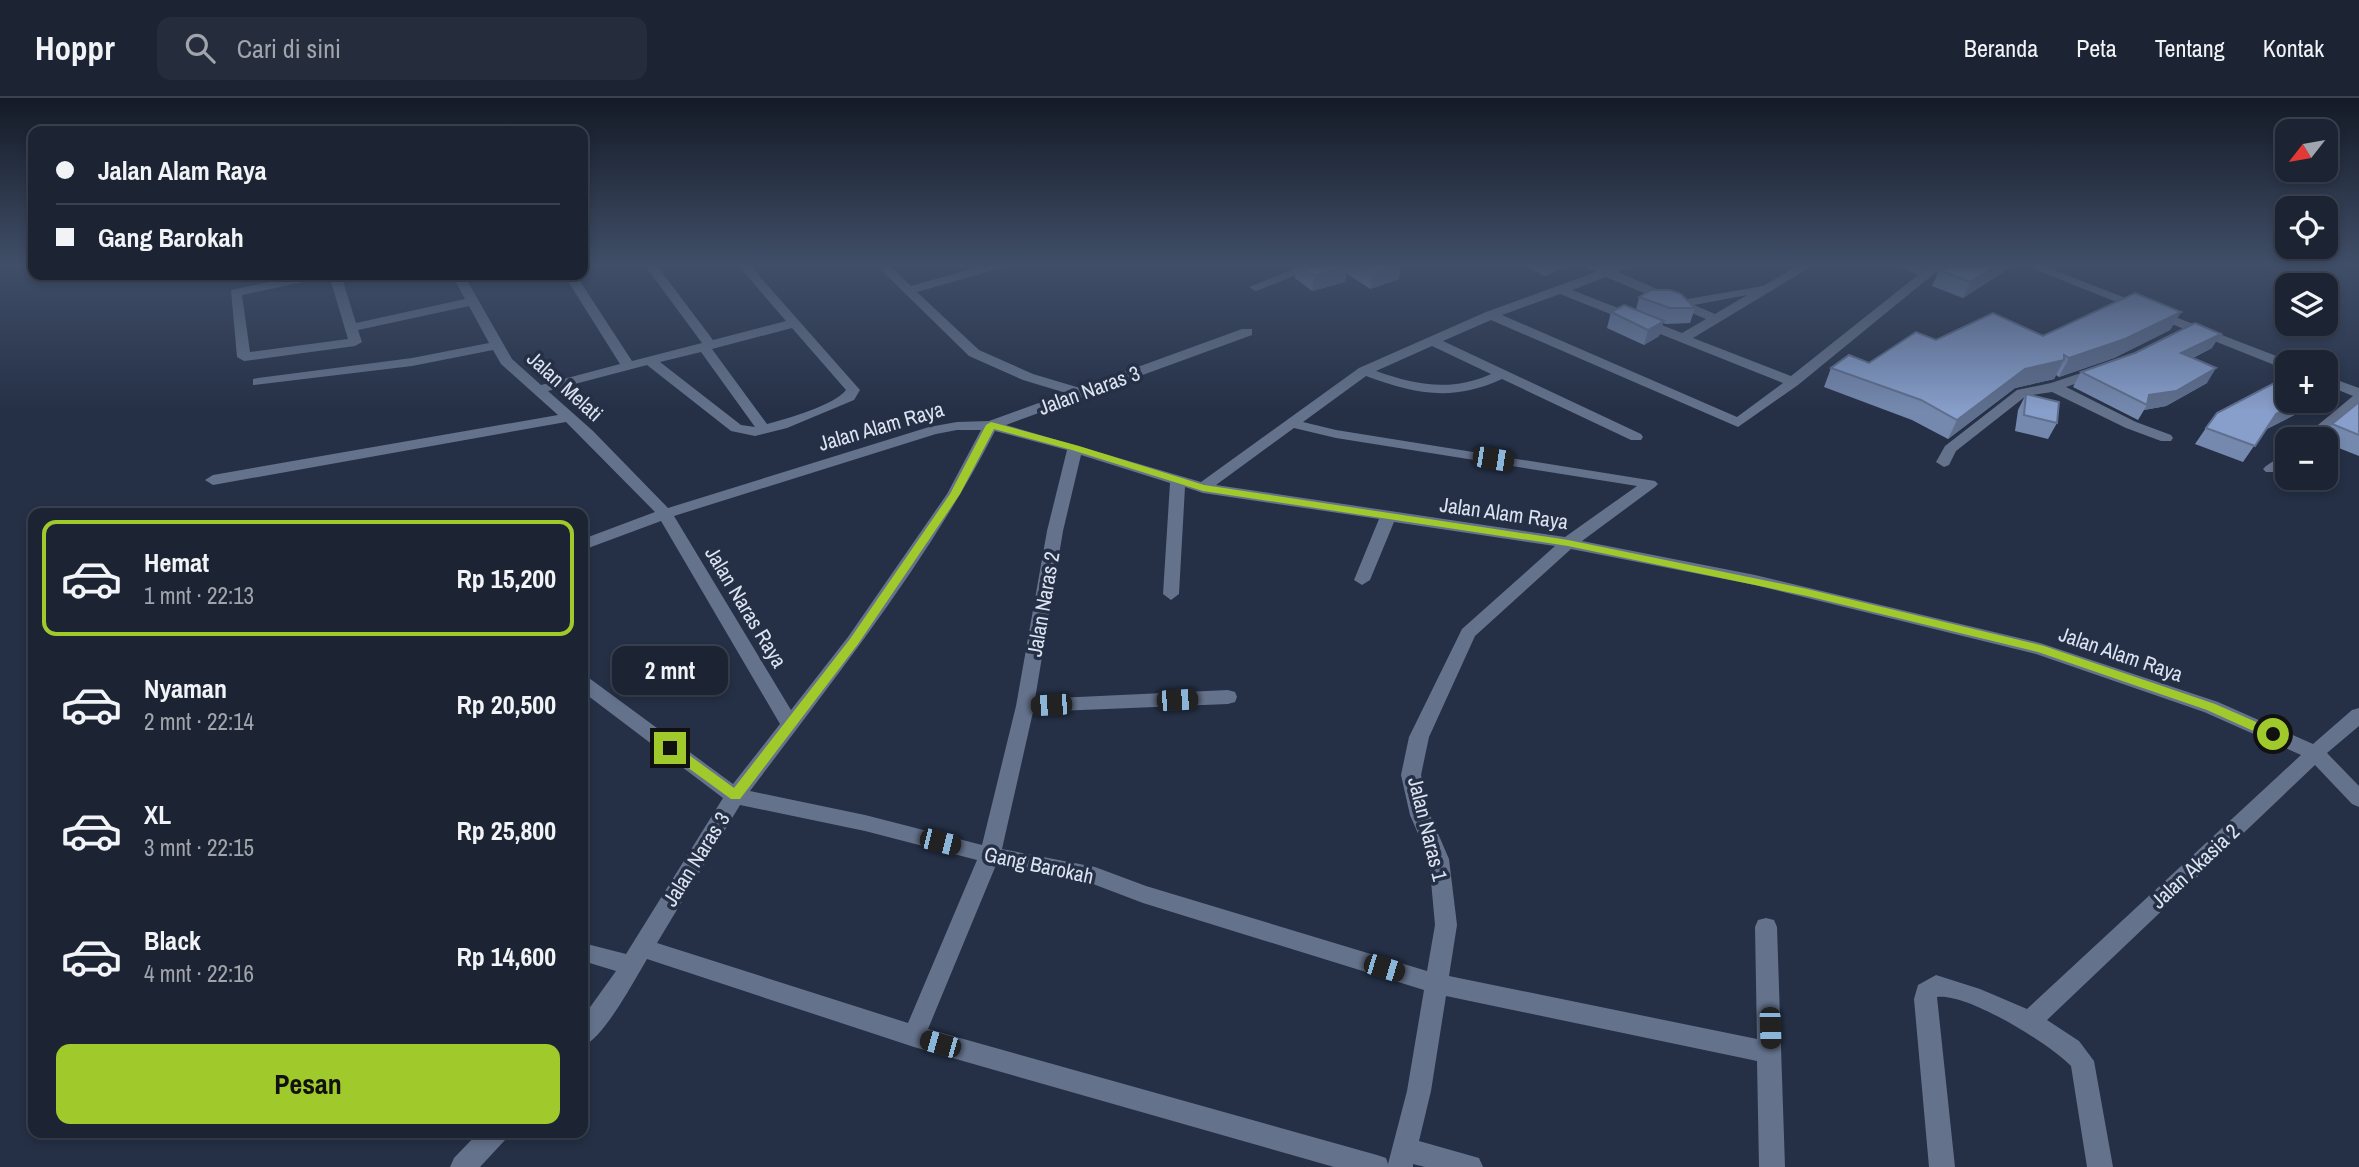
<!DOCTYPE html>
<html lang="id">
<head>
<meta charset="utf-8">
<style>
  body { margin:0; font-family:"Archivo Narrow",sans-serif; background:#252c3c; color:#f1f3f6; height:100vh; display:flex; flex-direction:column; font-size:26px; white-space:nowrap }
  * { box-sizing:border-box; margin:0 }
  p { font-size:23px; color:#a0a4ac }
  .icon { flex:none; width:38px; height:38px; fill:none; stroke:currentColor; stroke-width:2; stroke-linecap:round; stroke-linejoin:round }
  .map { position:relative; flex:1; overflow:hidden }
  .side { position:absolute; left:28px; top:410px; width:560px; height:630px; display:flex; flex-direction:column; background:#1c2434; border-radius:14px; box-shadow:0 4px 10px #0003,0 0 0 2px #3a414f }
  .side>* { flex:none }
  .guide { position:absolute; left:28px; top:28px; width:560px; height:154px; border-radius:14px; box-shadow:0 4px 10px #0003,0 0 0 2px #3a414f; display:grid; align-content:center; height:154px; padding:0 28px; background:#1c2434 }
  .needle { width:46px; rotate:239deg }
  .tools { position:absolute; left:2275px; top:21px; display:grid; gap:14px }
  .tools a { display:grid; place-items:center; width:63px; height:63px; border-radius:14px; background:#1c2434; box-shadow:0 4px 10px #0003,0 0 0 2px #3a414f; font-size:35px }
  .end { position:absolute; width:32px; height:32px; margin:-16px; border:9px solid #a0c92c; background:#111; box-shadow:0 0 0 4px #111 }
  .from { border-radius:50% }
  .bubble { position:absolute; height:49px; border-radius:14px; background:#1c2434; box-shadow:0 4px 10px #0003,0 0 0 2px #3a414f; font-size:23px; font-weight:700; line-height:49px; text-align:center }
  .car { position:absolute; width:21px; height:42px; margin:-21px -10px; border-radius:9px; box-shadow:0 0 5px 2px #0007; background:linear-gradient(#222 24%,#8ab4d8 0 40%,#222 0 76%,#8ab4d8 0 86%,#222 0) }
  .guide b { display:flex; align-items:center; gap:24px; height:66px; font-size:26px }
  .guide b+b { border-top:2px solid #3a414f }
  .guide i { width:18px; height:18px; background:#f1f3f6 }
  ul { padding:12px 0 0; list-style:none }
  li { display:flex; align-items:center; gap:21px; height:116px; margin:0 14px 10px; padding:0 14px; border:4px solid transparent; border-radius:14px }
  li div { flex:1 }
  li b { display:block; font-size:26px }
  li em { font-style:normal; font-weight:700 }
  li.on { border-color:#a0c92c }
  li>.icon { width:63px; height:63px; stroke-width:1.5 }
  .action { display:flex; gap:14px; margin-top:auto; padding:14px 28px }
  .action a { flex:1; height:80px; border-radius:14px; background:#a0c92c; color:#111; font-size:28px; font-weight:700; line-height:80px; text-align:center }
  header { display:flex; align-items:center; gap:42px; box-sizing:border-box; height:98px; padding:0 35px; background:#1c2434; border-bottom:2px solid #3a414f }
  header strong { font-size:33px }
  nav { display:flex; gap:38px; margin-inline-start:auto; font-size:24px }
  .search { width:490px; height:63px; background:#252c3c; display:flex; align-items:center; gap:18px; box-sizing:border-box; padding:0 24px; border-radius:14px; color:#a0a4ac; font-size:26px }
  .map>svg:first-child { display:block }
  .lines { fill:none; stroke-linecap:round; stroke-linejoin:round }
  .minor { fill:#65728c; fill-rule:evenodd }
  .wall { fill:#7589af }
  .shaded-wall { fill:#5f6f8e }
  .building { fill:#889fcb; stroke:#5f6f8e; stroke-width:2 }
  .route { fill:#a0c92c }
  .labels { text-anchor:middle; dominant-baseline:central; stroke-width:7; stroke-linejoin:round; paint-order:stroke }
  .street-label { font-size:21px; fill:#dbe3f1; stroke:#253046 }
</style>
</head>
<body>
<header>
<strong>Hoppr</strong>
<div class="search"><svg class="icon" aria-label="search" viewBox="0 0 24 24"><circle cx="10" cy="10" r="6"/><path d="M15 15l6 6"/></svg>Cari di sini</div>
<nav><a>Beranda</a><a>Peta</a><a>Tentang</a><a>Kontak</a></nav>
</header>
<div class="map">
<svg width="2359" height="1069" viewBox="0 0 2359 1069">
  <rect width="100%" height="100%" fill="#253046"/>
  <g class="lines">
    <path class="minor" d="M 643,165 L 655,165 L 713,242 L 786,223 L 736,165 L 748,165 L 860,292 L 854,302 L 787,330 L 755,338 L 731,333 L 647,267 L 548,293 L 593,333 L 668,410 L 929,329 L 957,324 L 989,323 L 1066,295 L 1023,282 L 969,258 L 874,165 L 887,165 L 911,188 L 992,165 L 1010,165 L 1008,168 L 917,194 L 979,252 L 1033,276 L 1080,290 L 1242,231 L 1252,231 L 1252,237 L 1006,327 L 1201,384 L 1359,270 L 1486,214 L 1596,174 L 1579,165 L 1594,165 L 1607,170 L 1622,165 L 1638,165 L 1618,174 L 1682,202 L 1763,188 L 1803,165 L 1817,165 L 1693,240 L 1791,278 L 1918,177 L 1892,165 L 1908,165 L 1925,171 L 1934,165 L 1947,165 L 1798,287 L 1738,329 L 1491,222 L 1443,243 L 1641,336 L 1643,339 L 1641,342 L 1631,342 L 1502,281 C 1452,304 1416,296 1366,278 L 1303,324 L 1336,332 L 1655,383 L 1658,386 L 1655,389 L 1582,443 L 1755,477 L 2040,545 L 2218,604 L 2313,646 L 2352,612 L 2359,610 L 2359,628 L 2327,655 L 2359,688 L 2359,709 L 2352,706 L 2315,667 L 2047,922 L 2079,943 L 2094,963 L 2113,1069 L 2087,1069 L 2071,968 C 2050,946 1966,894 1937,899 L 1955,1069 L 1929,1069 L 1914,901 L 1918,887 L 1936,877 L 1980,891 L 2027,911 L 2301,657 L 2204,614 L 2036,556 L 1755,487 L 1571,451 L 1475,538 L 1429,639 L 1421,677 L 1430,717 L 1449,761 L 1457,827 L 1449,878 L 1757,941 L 1755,829 L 1758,822 L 1766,820 L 1774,822 L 1777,829 L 1785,1069 L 1759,1069 L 1757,963 L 1446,898 L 1431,993 L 1419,1043 L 1479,1060 L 1483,1069 L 1425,1069 L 1413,1066 L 1413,1069 L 1334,1069 L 914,949 L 647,861 C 635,881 604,940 583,948 L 583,919 L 616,873 L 583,863 L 583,845 L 626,856 L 723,700 L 583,594 L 583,579 L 589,580 L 733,686 L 780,626 L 661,423 L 583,452 L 583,441 L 655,414 L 566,324 L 213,387 L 205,382 L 213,377 L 558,317 L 501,266 L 493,252 L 412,268 L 253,287 L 253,281 L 258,280 L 412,260 L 489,245 L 469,208 L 358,232 L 362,244 L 355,248 L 244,263 L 237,259 L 231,192 L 302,177 L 324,177 L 318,181 L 242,197 L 250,254 L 348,241 L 329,177 L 341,177 L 356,225 L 465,201 L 452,177 L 464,177 L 512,261 L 541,287 L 620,266 L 564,177 L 576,177 L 632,263 L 702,245 ZM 1606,179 L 1706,221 L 1682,235 L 1572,192 ZM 1560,196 L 1783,285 L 1737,319 L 1502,217 ZM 1747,197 L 1715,216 L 1694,207 ZM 792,230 L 846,292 C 835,307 786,321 767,326 L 712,251 ZM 1432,248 L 1491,276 C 1451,294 1416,287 1376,273 ZM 701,254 L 755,329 L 741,327 L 660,264 ZM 1294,330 L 1336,340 L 1637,388 L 1565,439 L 1216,387 ZM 957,332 L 981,332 L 947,396 L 848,539 L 791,612 L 674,418 L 936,336 ZM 995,333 L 1067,352 L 1047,433 L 1016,608 L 982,747 L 865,717 L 750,693 C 837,577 929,462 995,333 ZM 1081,357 L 1170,385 L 1163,496 L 1171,502 L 1179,496 L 1185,389 L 1203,395 L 1379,421 L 1354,482 L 1362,487 L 1370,482 L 1394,424 L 1555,448 L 1462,531 L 1409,639 L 1401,677 L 1410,717 L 1429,761 L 1435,827 L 1427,873 L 1146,788 L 1095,769 L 1002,751 L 1033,614 L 1228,606 L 1235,604 L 1237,599 L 1235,594 L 1228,592 L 1035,601 L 1063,433 ZM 740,707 L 865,733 L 977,762 L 908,925 L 657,845 ZM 996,767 L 1093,786 L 1143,805 L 1424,892 L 1407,993 L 1388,1066 L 1386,1060 L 1377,1057 L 928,931 Z
      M 1309,165 L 1325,165 L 1259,192 L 1255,193 L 1249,189 Z
      M 2019,165 L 2035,165 L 2292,264 L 2287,264 L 2287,271 L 2282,270 Z
      M 2099,269 L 2104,270 L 2104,276 L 2066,289 L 2136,324 L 2171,337 L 2173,340 L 2171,343 L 2161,343 L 2126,330 L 2052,294 L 2026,298 L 1956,353 L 1949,367 L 1944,369 L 1936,364 L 1945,348 L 2017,292 L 2051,285 Z
      M 2326,278 L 2359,290 L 2359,307 L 2317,341 L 2301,341 L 2353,298 L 2326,287 Z
      M 2287,354 L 2287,365 L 2276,374 L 2266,374 L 2263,371 L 2266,368 Z
      M 479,1034 L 508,1034 L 505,1042 L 480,1069 L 450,1069 L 454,1060 Z"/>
  </g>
  <path class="wall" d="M 1296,165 L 1408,165 L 1400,167 L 1399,181 L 1370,191 L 1346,175 L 1345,184 L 1312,193 L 1295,180 Z
    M 1520,165 L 1571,165 L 1570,167 L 1545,178 Z
    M 1964,165 L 2013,165 L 2011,169 L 1963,200 L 1932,188 L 1939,172 Z
    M 1639,199 L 1695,210 L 1690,225 L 1666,226 L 1663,225 L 1659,238 L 1644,247 L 1607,230 L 1611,214 L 1636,212 Z
    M 2181,214 L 2170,232 L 2114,260 L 2059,279 L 2056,277 L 2054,281 L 2050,282 L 2015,290 L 1948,341 L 1912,322 L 1824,289 L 1831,270 L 1869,265 L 2043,238 Z
    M 2212,250 L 2193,260 L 2207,285 L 2166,308 L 2144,312 L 2138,322 L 2073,289 L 2081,274 Z
    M 2026,296 L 2057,325 L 2048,341 L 2015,333 L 2018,312 Z
    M 2359,304 L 2359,358 L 2326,345 L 2326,341 L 2321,341 L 2332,326 Z
    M 2302,313 L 2265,332 L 2243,364 L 2195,346 L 2206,330 Z"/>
  <path class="shaded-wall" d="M 1385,165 L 1408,165 L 1400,167 L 1399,181 L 1370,191 L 1372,176 Z
    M 1548,165 L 1571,165 L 1570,167 L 1545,178 Z
    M 2001,165 L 2013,165 L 2011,169 L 1963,200 L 1970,184 Z
    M 1347,169 L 1345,184 L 1312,193 L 1314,178 Z
    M 2181,214 L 2170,232 L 2114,260 L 2059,279 L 2069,260 Z
    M 1664,223 L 1659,238 L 1644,247 L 1648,232 Z
    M 2221,236 L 2212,250 L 2172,270 L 2181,255 Z
    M 2064,262 L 2054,281 L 2015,290 L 1948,341 L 1957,322 L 2025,271 Z
    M 2216,270 L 2207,285 L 2166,308 L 2144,312 L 2147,307 L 2149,297 Z
    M 2301,303 L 2309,303 L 2302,313 L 2265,332 L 2276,316 Z"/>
  <path class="building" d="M 1296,165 L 1341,165 L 1347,169 L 1314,178 Z
    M 1354,165 L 1397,165 L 1401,167 L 1372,176 Z
    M 1964,165 L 2001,165 L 1970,184 L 1939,172 Z
    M 1651,192 L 1670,192 L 1681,196 L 1695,210 L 1670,210 L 1639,199 Z
    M 2135,195 L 2181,214 L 2125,241 L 2069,260 L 2064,257 L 2064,262 L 2060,263 L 2025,271 L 1957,322 L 1921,302 L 1831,270 L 1849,257 L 1869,265 L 1916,234 L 1936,242 L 1993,215 L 2043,238 Z
    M 1624,207 L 1664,223 L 1648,232 L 1611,214 Z
    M 2195,225 L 2221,236 L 2181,255 L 2216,270 L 2176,293 L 2149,297 L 2147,307 L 2081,274 L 2135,255 Z
    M 2278,283 L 2287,287 L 2287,303 L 2301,303 L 2276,316 L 2255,348 L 2206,330 L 2217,315 Z
    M 2026,296 L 2059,304 L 2057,325 L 2024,317 Z
    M 2359,304 L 2359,337 L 2332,326 Z"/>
  <linearGradient id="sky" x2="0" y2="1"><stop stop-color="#141a26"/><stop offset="0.53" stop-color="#404e68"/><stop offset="1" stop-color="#404e68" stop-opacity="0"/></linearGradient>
  <rect width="2359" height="314" fill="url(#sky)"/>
  <path class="route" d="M 991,324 L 1079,348 L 1204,387 L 1568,442 L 1807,491 L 2044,548 L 2215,606 L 2277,633 L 2279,636 L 2273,641 L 2269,640 L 2207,612 L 2038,554 L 1807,498 L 1568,448 L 1203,393 L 1072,352 L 994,331 L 960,396 L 858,546 L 740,701 L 731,701 L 665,653 L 665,646 L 674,646 L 734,690 L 850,541 L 950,396 L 986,327 Z"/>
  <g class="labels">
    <g class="street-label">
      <text transform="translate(565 288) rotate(42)">Jalan Melati</text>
      <text transform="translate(1089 292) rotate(-20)">Jalan Naras 3</text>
      <text transform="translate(881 328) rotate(-16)">Jalan Alam Raya</text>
      <text transform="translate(1504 415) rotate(8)">Jalan Alam Raya</text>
      <text transform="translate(1043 506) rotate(-80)">Jalan Naras 2</text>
      <text transform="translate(746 509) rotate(59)">Jalan Naras Raya</text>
      <text transform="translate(2121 556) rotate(19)">Jalan Alam Raya</text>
      <text transform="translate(1428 731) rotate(76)">Jalan Naras 1</text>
      <text transform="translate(696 761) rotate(-58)">Jalan Naras 3</text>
      <text transform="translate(1039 767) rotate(12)">Gang Barokah</text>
      <text transform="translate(2195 768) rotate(-43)">Jalan Akasia 2</text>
    </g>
  </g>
</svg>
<div class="tools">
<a><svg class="needle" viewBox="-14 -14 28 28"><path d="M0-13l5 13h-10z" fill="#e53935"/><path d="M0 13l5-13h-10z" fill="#a0a4ac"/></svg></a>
<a><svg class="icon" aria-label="locate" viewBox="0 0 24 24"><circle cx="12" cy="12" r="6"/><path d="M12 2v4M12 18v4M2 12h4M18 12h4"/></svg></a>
<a><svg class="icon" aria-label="layers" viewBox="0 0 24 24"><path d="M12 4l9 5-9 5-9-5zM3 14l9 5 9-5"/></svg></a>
<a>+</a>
<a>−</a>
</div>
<i class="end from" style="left:2273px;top:636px"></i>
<i class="end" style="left:670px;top:650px"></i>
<div class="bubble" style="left:612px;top:548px;width:116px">2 mnt</div>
<i class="car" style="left:1493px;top:361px;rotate:99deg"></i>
<i class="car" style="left:1177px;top:602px;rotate:87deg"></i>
<i class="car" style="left:1051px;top:607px;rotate:267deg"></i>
<i class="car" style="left:940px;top:744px;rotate:104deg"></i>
<i class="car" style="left:1384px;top:870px;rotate:107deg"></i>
<i class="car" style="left:1770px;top:930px;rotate:178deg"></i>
<i class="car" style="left:940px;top:946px;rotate:286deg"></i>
<div class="guide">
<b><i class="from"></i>Jalan Alam Raya</b>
<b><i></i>Gang Barokah</b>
</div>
<section class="side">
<ul>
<li class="on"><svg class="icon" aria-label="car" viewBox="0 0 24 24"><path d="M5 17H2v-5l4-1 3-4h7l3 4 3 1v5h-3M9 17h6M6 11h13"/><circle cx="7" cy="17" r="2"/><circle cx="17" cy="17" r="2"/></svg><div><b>Hemat</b><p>1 mnt · 22:13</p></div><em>Rp 15,200</em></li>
<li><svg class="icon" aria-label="car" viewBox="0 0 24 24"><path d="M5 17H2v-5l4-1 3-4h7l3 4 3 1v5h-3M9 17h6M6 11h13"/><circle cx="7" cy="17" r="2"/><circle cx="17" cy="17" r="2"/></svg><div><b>Nyaman</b><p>2 mnt · 22:14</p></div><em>Rp 20,500</em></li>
<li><svg class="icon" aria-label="car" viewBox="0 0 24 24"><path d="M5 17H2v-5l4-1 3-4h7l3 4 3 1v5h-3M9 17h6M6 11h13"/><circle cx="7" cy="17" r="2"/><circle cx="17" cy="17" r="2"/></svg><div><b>XL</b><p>3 mnt · 22:15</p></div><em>Rp 25,800</em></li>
<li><svg class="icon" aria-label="car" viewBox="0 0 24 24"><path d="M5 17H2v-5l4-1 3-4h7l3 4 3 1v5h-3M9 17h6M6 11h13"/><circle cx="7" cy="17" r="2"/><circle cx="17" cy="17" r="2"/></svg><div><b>Black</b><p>4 mnt · 22:16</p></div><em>Rp 14,600</em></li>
</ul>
<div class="action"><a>Pesan</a></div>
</section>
</div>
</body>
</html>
